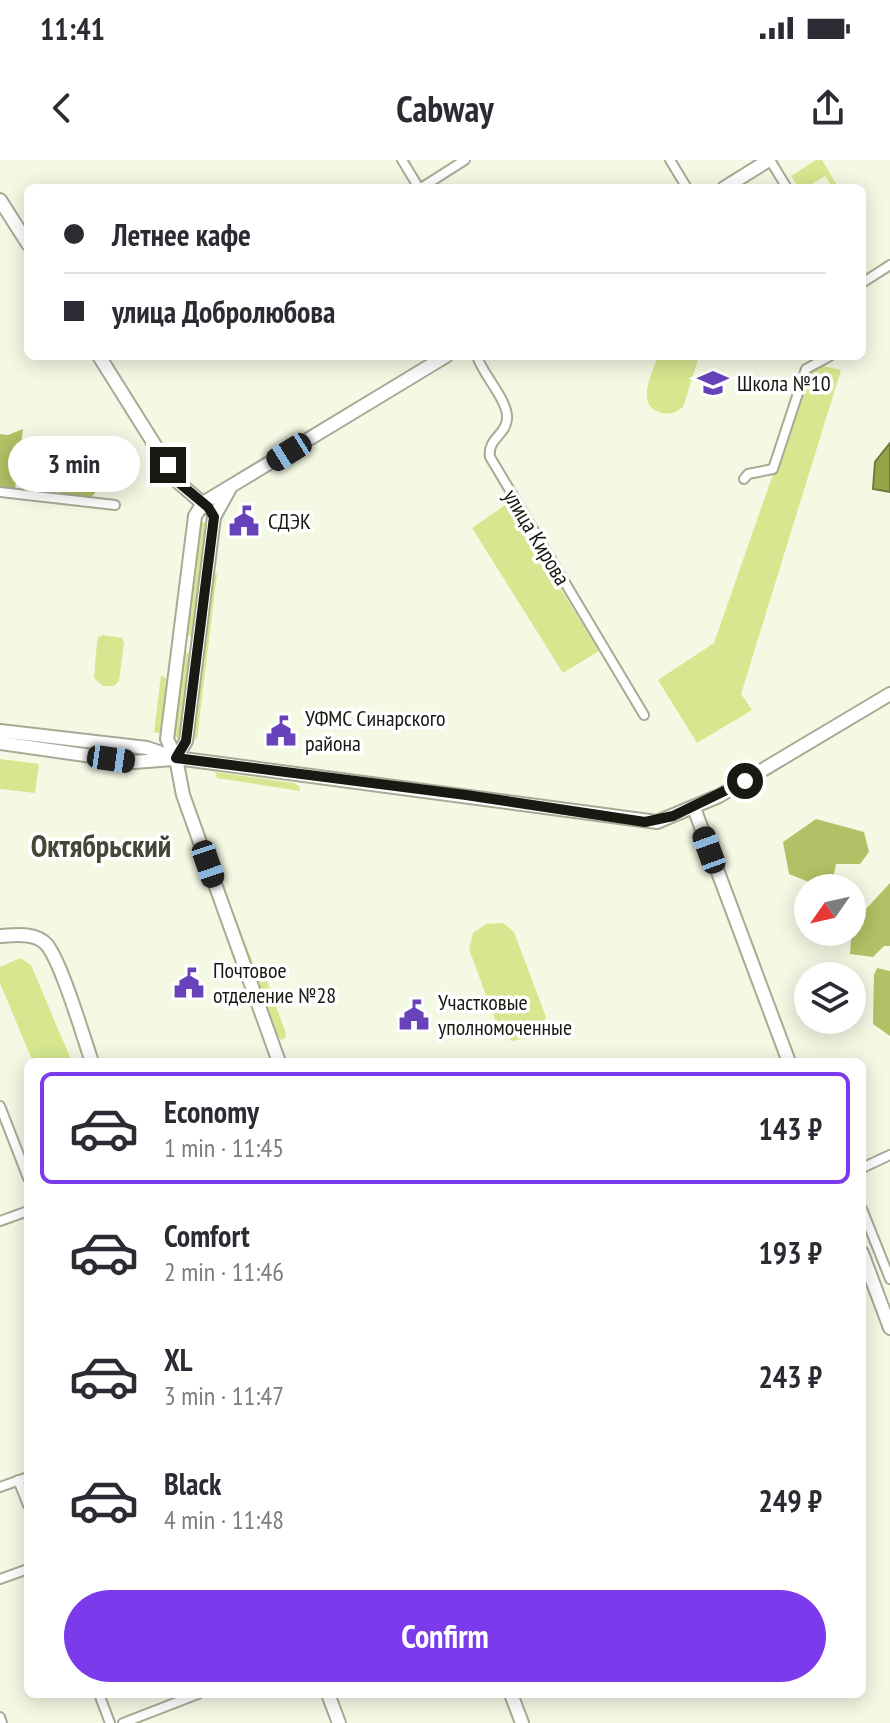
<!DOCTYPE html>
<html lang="en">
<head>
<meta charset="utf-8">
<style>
  body { margin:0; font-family:"PT Sans Narrow",sans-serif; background:#f7f7f7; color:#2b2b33; height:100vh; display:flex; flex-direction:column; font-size:30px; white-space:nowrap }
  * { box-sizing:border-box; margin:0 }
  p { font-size:26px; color:#7c7c81 }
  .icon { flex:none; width:44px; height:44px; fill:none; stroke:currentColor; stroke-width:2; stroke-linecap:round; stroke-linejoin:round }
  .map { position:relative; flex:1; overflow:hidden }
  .side { position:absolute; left:24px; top:898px; width:842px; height:640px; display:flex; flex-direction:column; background:#fff; border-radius:12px; box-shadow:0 4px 20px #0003 }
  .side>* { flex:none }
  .hud { position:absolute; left:24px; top:24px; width:842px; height:176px; border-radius:12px; box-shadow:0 4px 20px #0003; display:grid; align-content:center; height:176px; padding:0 40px; background:#fff }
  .needle { width:52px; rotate:236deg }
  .controls { position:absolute; left:794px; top:714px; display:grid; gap:16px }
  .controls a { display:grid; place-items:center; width:72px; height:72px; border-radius:50%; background:#fff; box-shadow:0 4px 20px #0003; font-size:40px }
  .end { position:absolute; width:36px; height:36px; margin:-18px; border:10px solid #181912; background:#fff; box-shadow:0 0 0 4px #fff }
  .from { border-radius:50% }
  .bubble { position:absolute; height:56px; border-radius:28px; background:#fff; box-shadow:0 4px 20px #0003; font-size:26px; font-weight:600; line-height:56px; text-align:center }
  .car { position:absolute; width:24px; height:48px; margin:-24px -12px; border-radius:10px; box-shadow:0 0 6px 2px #0007; background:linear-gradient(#222 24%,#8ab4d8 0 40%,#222 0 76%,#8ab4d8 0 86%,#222 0) }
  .hud b { display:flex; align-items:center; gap:28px; height:76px; font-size:30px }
  .hud b+b { border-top:2px solid #e1e1e2 }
  .hud i { width:20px; height:20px; background:#2b2b33 }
  ul { padding:14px 0 0; list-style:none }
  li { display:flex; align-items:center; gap:24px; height:112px; margin:0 16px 12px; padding:0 24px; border:4px solid transparent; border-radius:12px }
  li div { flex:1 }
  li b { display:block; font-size:30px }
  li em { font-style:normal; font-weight:600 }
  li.selected { border-color:#7c3aed }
  li>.icon { width:72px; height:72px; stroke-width:1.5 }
  .action { display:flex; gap:16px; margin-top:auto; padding:16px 40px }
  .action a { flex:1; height:92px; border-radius:48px; background:#7c3aed; color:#fff; font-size:32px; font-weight:600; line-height:92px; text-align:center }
  .status { display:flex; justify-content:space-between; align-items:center; height:56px; padding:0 40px; background:#fff; direction:ltr }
  .status svg { height:22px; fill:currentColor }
  header { display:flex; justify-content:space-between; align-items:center; height:104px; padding:0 40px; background:#fff; font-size:36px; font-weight:600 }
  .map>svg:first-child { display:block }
  .green { fill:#d6e78f }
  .forest { fill:#b1c266 }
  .water { fill:#94a448; stroke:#6f7a38; stroke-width:2 }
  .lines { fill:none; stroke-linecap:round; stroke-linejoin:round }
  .street-casing { stroke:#a6ab96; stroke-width:12 }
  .secondary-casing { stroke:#a6ab96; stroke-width:16 }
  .street { stroke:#fff; stroke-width:8 }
  .secondary { stroke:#fff; stroke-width:12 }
  .route { stroke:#181912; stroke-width:10 }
  .labels { text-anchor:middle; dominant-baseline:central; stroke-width:7; stroke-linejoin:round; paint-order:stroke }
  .poi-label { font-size:22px; fill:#181912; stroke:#fff; text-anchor:start }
  .street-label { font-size:22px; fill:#181912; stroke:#fff }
  .district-label { font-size:30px; font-weight:bold; fill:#444736; stroke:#fff }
</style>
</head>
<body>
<div class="status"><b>11:41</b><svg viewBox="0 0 49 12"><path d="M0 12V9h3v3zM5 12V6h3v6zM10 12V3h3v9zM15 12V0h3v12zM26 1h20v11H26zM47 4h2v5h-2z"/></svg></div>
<header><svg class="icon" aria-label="back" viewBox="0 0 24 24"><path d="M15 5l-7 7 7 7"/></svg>Cabway<svg class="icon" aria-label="share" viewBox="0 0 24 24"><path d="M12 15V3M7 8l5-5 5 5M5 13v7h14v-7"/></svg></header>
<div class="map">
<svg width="890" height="1563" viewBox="0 0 890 1563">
  <rect width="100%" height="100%" fill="#f4f9e4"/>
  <path class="green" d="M 816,0 L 822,0 L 838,27 L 833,28 L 825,16 L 805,28 L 799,28 L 791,16 Z
    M 658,196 L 699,196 L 683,247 C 675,253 668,256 659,252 C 635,244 653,212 658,196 Z
    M 823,206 L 841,210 L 741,534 L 752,550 L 697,583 L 658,520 L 714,483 L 808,214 Z
    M 508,343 L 599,491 L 563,513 L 472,368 Z
    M 201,362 L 208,363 L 193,476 L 186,475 Z
    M 210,413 L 217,414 L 197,579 L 190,577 Z
    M 103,475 L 122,478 L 124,483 L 119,521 L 114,526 L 103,526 L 94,518 L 97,482 L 98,477 Z
    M 187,492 L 191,496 L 181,578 L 173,577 L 183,495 Z
    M 161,515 L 170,522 L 163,574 L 154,572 Z
    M 0,599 L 39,604 L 35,633 L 0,629 Z
    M 215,612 L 294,623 L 299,626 L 300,631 L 217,618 Z
    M 226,733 L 255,808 L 262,807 L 286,874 L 285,878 L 281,880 L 276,874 Z
    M 503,763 L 514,772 L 546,857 L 541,870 L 528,878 L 512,881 L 500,873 L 469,789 L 473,773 L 486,764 Z
    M 20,798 L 31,805 L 72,902 L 33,902 L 0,823 L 0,807 Z"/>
  <path class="forest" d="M 23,269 L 15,329 L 0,327 L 0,274 L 8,275 Z
    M 100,295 L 99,311 L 103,321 L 92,337 L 59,335 L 63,316 L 69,311 L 69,329 L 90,332 Z
    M 816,659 L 864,672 L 869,692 L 860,704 L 836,704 L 832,724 L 819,726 L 789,714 L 783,682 Z
    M 890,723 L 890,786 L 884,786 L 873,797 L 850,794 L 852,764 Z
    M 877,808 L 890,811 L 890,876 L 873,864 L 874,815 Z"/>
  <path class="water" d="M 890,283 L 890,332 L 873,329 L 875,302 Z"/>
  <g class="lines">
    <g class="street-casing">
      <path id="street" d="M 402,0 L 419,28
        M 670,0 L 687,28
        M 770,0 L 787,28
        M 421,28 L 465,0
        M 862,123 L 890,105
        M 477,196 C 482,214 509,241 507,259 C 506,275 487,279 490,297 L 644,555
        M 744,319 L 748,314 L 773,309 L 806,209 L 830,196
        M 0,332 L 115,345
        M 0,946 L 28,1018
        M 862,1008 L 890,995
        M 862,1049 L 890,1119
        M 0,1061 L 28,1051
        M 18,1320 L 28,1345
        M 0,1327 L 28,1317
        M 0,1419 L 28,1409
        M 99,1534 L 110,1563
        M 0,1557 L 2,1563
        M 123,1563 L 198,1534"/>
    </g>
    <g class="secondary-casing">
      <path id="secondary" d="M 724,28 L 769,0
        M 0,40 L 28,84
        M 99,196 L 178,322 L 208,348
        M 0,571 L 147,588 L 176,598 L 657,662 L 719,636 L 890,534
        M 0,583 L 134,602 L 173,599
        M 176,598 L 186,581 L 214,357 L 229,330
        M 694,648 L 789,902
        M 0,776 C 15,775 36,772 47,785 C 62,804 83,876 92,902
        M 279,902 L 183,635 L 176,598 L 167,579 L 195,356 L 203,343 L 446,196
        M 862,1093 L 890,1168
        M 328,1534 L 339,1563
        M 511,1534 L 522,1563"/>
    </g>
    <use href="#street" class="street"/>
    <use href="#secondary" class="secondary"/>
  </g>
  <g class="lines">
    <path class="route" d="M 168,305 L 178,322 L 208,347 L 214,357 L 186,581 L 176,598 L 466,635 L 645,662 L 673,656 L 745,621"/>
  </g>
  <defs>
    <g id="school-bare" transform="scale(2.4)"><path d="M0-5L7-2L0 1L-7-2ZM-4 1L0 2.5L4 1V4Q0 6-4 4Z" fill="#6842bb" stroke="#fff" stroke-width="2.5" paint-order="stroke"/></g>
    <g id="civic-bare" transform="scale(2.4)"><path d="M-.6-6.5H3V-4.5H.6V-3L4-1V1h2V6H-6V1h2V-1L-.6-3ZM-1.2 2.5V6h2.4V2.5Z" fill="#6842bb" stroke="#fff" stroke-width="2.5" paint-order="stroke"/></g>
  </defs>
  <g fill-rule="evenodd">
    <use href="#school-bare" x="713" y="223"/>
    <use href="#civic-bare" x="244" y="361"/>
    <use href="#civic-bare" x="281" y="571"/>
    <use href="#civic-bare" x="189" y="823"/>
    <use href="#civic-bare" x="414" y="855"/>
  </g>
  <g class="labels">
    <g class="poi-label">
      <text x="737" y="223">Школа №10</text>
      <text x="268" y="361">СДЭК</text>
      <text x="305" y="558">УФМС Синарского<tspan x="305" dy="25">района</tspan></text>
      <text x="213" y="810">Почтовое<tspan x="213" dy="25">отделение №28</tspan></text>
      <text x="438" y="842">Участковые<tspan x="438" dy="25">уполномоченные</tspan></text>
    </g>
    <g class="street-label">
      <text transform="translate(537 377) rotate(59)">улица Кирова</text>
    </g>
    <g class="district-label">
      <text x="101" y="685">Октябрьский</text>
    </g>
  </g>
</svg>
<div class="controls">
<a><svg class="needle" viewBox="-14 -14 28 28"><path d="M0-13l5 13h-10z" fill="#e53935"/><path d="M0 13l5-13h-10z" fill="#7c7c81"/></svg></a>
<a><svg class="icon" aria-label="layers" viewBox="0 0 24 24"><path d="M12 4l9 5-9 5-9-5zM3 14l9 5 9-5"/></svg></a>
</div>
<i class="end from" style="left:745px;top:621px"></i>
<i class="end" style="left:168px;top:305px"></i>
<div class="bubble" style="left:8px;top:276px;width:132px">3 min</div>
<i class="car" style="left:289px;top:292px;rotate:238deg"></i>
<i class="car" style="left:111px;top:599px;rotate:98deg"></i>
<i class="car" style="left:709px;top:690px;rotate:340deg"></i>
<i class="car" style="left:208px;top:704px;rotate:161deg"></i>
<div class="hud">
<b><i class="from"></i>Летнее кафе</b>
<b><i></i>улица Добролюбова</b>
</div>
<section class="side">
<ul>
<li class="selected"><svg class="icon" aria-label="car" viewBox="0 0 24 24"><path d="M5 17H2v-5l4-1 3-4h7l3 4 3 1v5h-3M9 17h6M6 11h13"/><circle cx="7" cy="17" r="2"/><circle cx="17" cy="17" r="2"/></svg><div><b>Economy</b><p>1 min · 11:45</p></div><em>143 ₽</em></li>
<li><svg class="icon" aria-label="car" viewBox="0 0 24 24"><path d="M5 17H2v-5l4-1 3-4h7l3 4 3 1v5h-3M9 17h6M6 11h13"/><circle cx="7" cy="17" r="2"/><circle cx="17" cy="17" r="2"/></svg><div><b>Comfort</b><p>2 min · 11:46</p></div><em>193 ₽</em></li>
<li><svg class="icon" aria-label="car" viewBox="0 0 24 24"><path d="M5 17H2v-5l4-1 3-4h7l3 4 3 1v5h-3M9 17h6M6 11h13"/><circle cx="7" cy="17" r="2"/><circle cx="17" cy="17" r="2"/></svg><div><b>XL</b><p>3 min · 11:47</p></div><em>243 ₽</em></li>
<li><svg class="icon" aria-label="car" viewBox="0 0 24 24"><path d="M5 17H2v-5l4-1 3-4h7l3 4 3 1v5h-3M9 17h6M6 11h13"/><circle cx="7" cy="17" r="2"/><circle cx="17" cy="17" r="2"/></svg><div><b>Black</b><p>4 min · 11:48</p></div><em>249 ₽</em></li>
</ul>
<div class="action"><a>Confirm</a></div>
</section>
</div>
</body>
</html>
